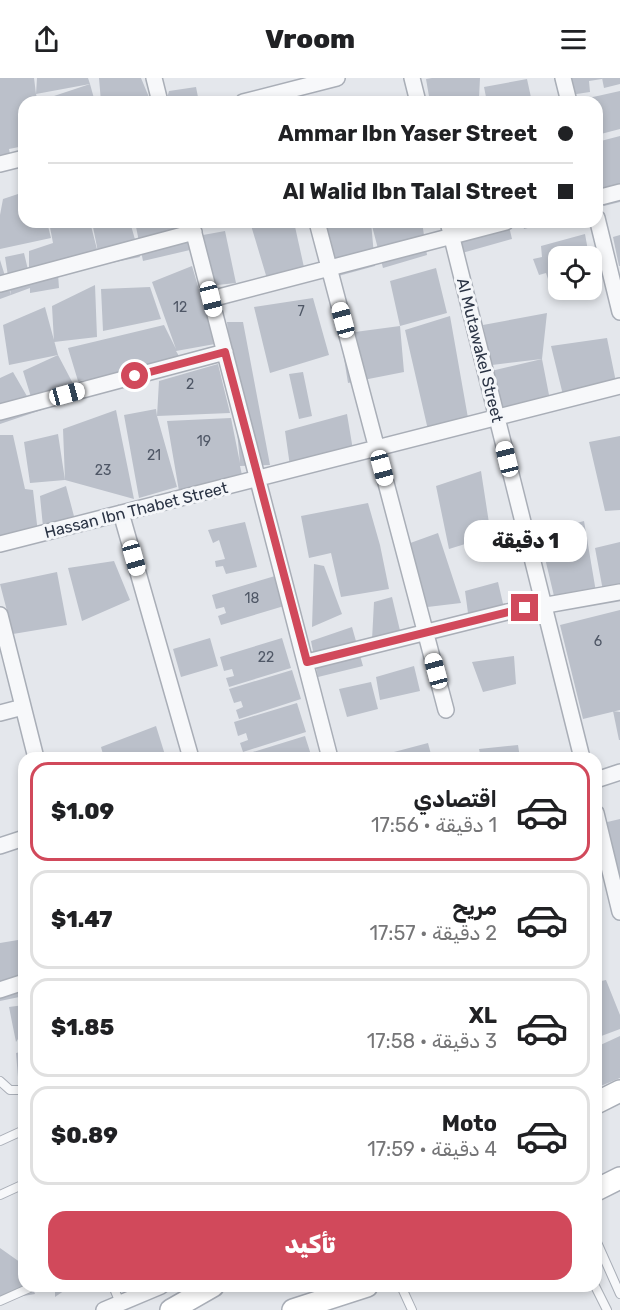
<!DOCTYPE html>
<html lang="ar">
<head>
<meta charset="utf-8">
<style>
  body { margin:0; font-family:Rubik,"Noto Naskh Arabic",sans-serif; background:#f6f6f6; color:#202124; direction:rtl; height:100vh; display:flex; flex-direction:column; font-size:22px; white-space:nowrap }
  * { box-sizing:border-box; margin:0 }
  p { font-size:20px; color:#757577 }
  .icon { flex:none; width:33px; height:33px; fill:none; stroke:currentColor; stroke-width:2; stroke-linecap:round; stroke-linejoin:round }
  .map { position:relative; flex:1; overflow:hidden; direction:ltr }
  .details { position:absolute; left:18px; top:674px; width:584px; height:540px; display:flex; flex-direction:column; background:#fff; border-radius:18px; box-shadow:0 3px 9px #0003; direction:rtl }
  .details>* { flex:none }
  .guide { position:absolute; left:18px; top:18px; width:585px; height:132px; border-radius:18px; box-shadow:0 3px 9px #0003; direction:rtl; display:grid; align-content:center; height:132px; padding:0 30px; background:#fff }
  .fabs { position:absolute; left:548px; top:168px; display:grid; gap:12px }
  .fabs a { display:grid; place-items:center; width:54px; height:54px; border-radius:12px; background:#fff; box-shadow:0 3px 9px #0003; font-size:30px }
  .end { position:absolute; width:27px; height:27px; margin:-14px; border:8px solid #d1495b; background:#fff; box-shadow:0 0 0 3px #fff }
  .from { border-radius:50% }
  .bubble { position:absolute; height:42px; border-radius:18px; background:#fff; box-shadow:0 3px 9px #0003; font-size:20px; font-weight:800; line-height:42px; text-align:center; direction:rtl }
  .car { position:absolute; width:18px; height:36px; margin:-18px -9px; border-radius:8px; box-shadow:0 0 4px 2px #0007; background:linear-gradient(#fff 24%,#345 0 40%,#fff 0 76%,#345 0 86%,#fff 0) }
  .guide b { display:flex; align-items:center; gap:21px; height:57px; font-size:22px }
  .guide b+b { border-top:2px solid #e0e0e0 }
  .guide i { width:15px; height:15px; background:#202124 }
  ul { padding:10px 0 0; list-style:none }
  li { display:flex; align-items:center; gap:18px; height:99px; margin:0 12px 9px; padding:0 18px; border:3px solid #e0e0e0; border-radius:18px }
  li div { flex:1 }
  li b { display:block; font-size:22px }
  li em { font-style:normal; font-weight:800 }
  li.on { border-color:#d1495b }
  li>.icon { width:54px; height:54px; stroke-width:1.5 }
  .button { display:flex; gap:12px; margin-top:auto; padding:12px 30px }
  .button a { flex:1; height:69px; border-radius:18px; background:#d1495b; color:#fff; font-size:24px; font-weight:800; line-height:69px; text-align:center }
  header { display:flex; justify-content:space-between; align-items:center; height:78px; padding:0 30px; background:#fff; font-size:27px; font-weight:800 }
  .map>svg:first-child { display:block }
  .building { fill:#bbc0ca }
  .lines { fill:none; stroke-linecap:round; stroke-linejoin:round }
  .lane-casing { stroke:#a9aeb7; stroke-width:10 }
  .street-casing { stroke:#a9aeb7; stroke-width:18 }
  .secondary-casing { stroke:#a9aeb7; stroke-width:24 }
  .lane { stroke:#f7f8fa; stroke-width:8 }
  .street { stroke:#f7f8fa; stroke-width:15 }
  .secondary { stroke:#fff; stroke-width:21 }
  .route { stroke:#d1495b; stroke-width:8 }
  .labels { text-anchor:middle; dominant-baseline:central; stroke-width:6; stroke-linejoin:round; paint-order:stroke }
  .number-label { font-size:14px; fill:#4f5766 }
  .street-label { font-size:16px; fill:#2b3445; stroke:#f4f6f9 }
</style>
</head>
<body>
<header><svg class="icon" aria-label="menu" viewBox="0 0 24 24"><path d="M4 6h16M4 12h16M4 18h16"/></svg>Vroom<svg class="icon" aria-label="share" viewBox="0 0 24 24"><path d="M12 15V3M7 8l5-5 5 5M5 13v7h14v-7"/></svg></header>
<div class="map">
<svg width="620" height="1232" viewBox="0 0 620 1232">
  <rect width="100%" height="100%" fill="#e4e7ec"/>
  <path class="building" d="M 0,0 L 34,0 L 36,16 L 37,0 L 88,0 L 90,6 L 36,16 L 38,24 L 24,24 L 24,68 L 9,71 L 10,76 L 0,77 Z
    M 99,0 L 141,0 L 151,24 L 101,24 Z
    M 432,0 L 480,0 L 479,20 L 462,24 L 430,24 L 426,1 Z
    M 567,0 L 602,0 L 602,1 L 589,3 L 590,14 L 570,17 Z
    M 602,0 L 620,0 L 620,6 L 604,10 Z
    M 527,1 L 532,24 L 487,24 L 484,9 Z
    M 90,6 L 95,24 L 45,24 L 45,21 Z
    M 196,9 L 199,24 L 166,24 L 169,13 Z
    M 620,13 L 620,51 L 597,57 L 597,24 L 583,24 L 584,21 Z
    M 620,58 L 620,124 L 604,128 L 597,102 L 597,64 Z
    M 24,114 L 24,144 L 47,144 L 51,160 L 0,171 L 0,137 L 3,121 Z
    M 49,144 L 90,144 L 99,179 L 92,144 L 130,144 L 140,179 L 58,196 L 59,210 L 30,215 L 30,210 L 11,217 L 0,221 L 0,182 L 11,217 L 5,179 L 24,175 L 29,196 L 29,173 L 53,165 Z
    M 135,144 L 183,144 L 190,172 L 143,183 Z
    M 250,144 L 294,144 L 307,203 L 271,214 Z
    M 322,144 L 371,144 L 375,188 L 331,200 Z
    M 371,144 L 422,144 L 427,177 L 383,190 Z
    M 454,144 L 508,144 L 512,161 L 462,175 Z
    M 522,144 L 547,144 L 547,145 L 524,151 Z
    M 225,153 L 236,205 L 208,208 L 203,157 Z
    M 585,156 L 589,178 L 558,178 L 558,208 L 551,210 L 546,195 L 539,197 L 533,181 L 542,179 L 541,168 Z
    M 620,157 L 620,188 L 619,188 L 613,159 Z
    M 192,188 L 215,266 L 176,273 L 179,278 L 115,299 L 78,303 L 68,270 L 164,247 L 176,271 L 152,204 Z
    M 436,190 L 447,235 L 400,248 L 390,203 Z
    M 95,207 L 97,259 L 54,264 L 52,228 Z
    M 150,209 L 161,241 L 103,253 L 101,211 Z
    M 313,220 L 329,277 L 270,295 L 254,229 Z
    M 45,229 L 58,277 L 9,287 L 3,247 Z
    M 547,235 L 542,281 L 549,317 L 501,333 L 491,293 L 542,281 L 492,287 L 483,247 Z
    M 450,238 L 468,340 L 428,352 L 405,252 Z
    M 227,244 L 243,244 L 270,387 L 240,388 L 242,397 L 179,413 L 167,343 L 231,340 L 240,385 Z
    M 400,248 L 404,294 L 348,305 L 340,256 Z
    M 607,260 L 616,304 L 563,317 L 551,268 Z
    M 58,277 L 80,319 L 0,346 L 0,300 L 13,294 L 35,332 L 23,293 Z
    M 218,286 L 230,335 L 157,338 L 177,409 L 139,420 L 124,337 L 156,331 L 157,338 L 159,303 Z
    M 303,294 L 312,338 L 299,341 L 289,296 Z
    M 116,332 L 134,421 L 65,402 L 63,351 Z
    M 347,336 L 353,372 L 290,388 L 285,353 Z
    M 58,356 L 65,402 L 30,405 L 24,364 Z
    M 0,357 L 13,357 L 25,411 L 33,412 L 38,455 L 0,459 Z
    M 620,358 L 620,432 L 605,433 L 589,364 Z
    M 481,393 L 491,458 L 449,471 L 436,408 Z
    M 66,408 L 75,442 L 43,449 L 40,418 Z
    M 368,425 L 380,467 L 389,511 L 341,519 L 331,475 L 309,480 L 301,438 Z
    M 584,443 L 596,514 L 554,518 L 539,455 Z
    M 245,444 L 257,489 L 226,496 L 223,488 L 216,489 L 215,483 L 225,481 L 219,462 L 213,465 L 208,452 Z
    M 438,455 L 461,525 L 419,530 L 402,468 Z
    M 620,464 L 620,515 L 604,518 L 595,470 Z
    M 114,483 L 130,522 L 82,543 L 68,490 Z
    M 314,486 L 324,488 L 342,536 L 312,549 Z
    M 57,494 L 67,547 L 13,556 L 0,506 Z
    M 275,498 L 284,528 L 221,547 L 218,538 L 226,535 L 224,529 L 216,531 L 212,517 Z
    M 498,504 L 504,530 L 468,535 L 465,513 Z
    M 392,519 L 402,561 L 372,562 L 374,524 Z
    M 620,532 L 620,632 L 583,641 L 560,547 Z
    M 352,549 L 363,588 L 318,599 L 311,563 Z
    M 210,560 L 218,588 L 181,599 L 173,571 Z
    M 282,560 L 291,590 L 229,609 L 226,600 L 234,598 L 232,591 L 224,593 L 220,579 Z
    M 514,578 L 516,606 L 483,614 L 472,584 Z
    M 414,588 L 420,613 L 380,622 L 376,599 Z
    M 292,592 L 301,621 L 239,641 L 236,632 L 243,629 L 241,623 L 234,625 L 229,611 Z
    M 371,604 L 378,631 L 347,639 L 339,611 Z
    M 297,625 L 306,654 L 243,674 L 240,665 L 248,662 L 246,655 L 238,658 L 234,644 Z
    M 613,633 L 620,634 L 620,662 L 619,662 Z
    M 156,648 L 166,680 L 104,680 L 101,669 Z
    M 305,658 L 312,680 L 244,680 L 243,677 Z
    M 428,665 L 432,680 L 375,680 L 375,679 Z
    M 518,667 L 520,680 L 481,680 L 479,671 Z
    M 620,741 L 620,800 L 619,800 L 603,745 Z
    M 18,862 L 24,883 L 24,918 L 0,923 L 0,865 Z
    M 606,902 L 620,937 L 620,951 L 596,960 L 596,904 Z
    M 24,927 L 24,952 L 16,964 L 9,929 Z
    M 620,958 L 620,1000 L 596,1010 L 596,969 Z
    M 24,973 L 24,1009 L 19,1011 L 16,975 Z
    M 0,1170 L 24,1187 L 24,1208 L 32,1208 L 35,1216 L 0,1222 Z
    M 55,1208 L 71,1208 L 55,1219 Z"/>
  <g class="lines">
    <g class="lane-casing">
      <path id="lane" d="M 0,1003 L 10,1012 L 24,1012
        M 0,1063 L 24,1052
        M 0,1117 L 24,1106
        M 596,1162 L 620,1216
        M 113,1208 L 120,1225
        M 401,1208 L 412,1232
        M 595,1208 L 607,1232
        M 0,1223 L 34,1208"/>
    </g>
    <g class="street-casing">
      <path id="street" d="M 154,0 L 160,24
        M 412,0 L 418,24
        M 563,0 L 569,24
        M 243,24 L 337,0
        M 0,86 L 24,80
        M 597,120 L 620,114
        M 597,140 L 620,234
        M 191,144 L 330,680
        M 317,144 L 446,632
        M 448,144 L 582,680
        M 0,206 L 194,154
        M 211,221 L 506,144
        M 0,334 L 225,274
        M 121,435 L 191,680
        M 0,466 L 620,308
        M 0,537 L 36,680
        M 307,584 L 507,534 L 620,514
        M 0,635 L 23,629
        M 596,702 L 620,694
        M 596,735 L 620,834
        M 0,768 L 24,760
        M 0,912 L 24,904
        M 104,1232 L 161,1208"/>
    </g>
    <g class="secondary-casing">
      <path id="secondary" d="M 596,1025 L 620,1013
        M 596,1112 L 620,1100
        M 171,1232 L 213,1208
        M 293,1232 L 367,1208"/>
    </g>
    <use href="#lane" class="lane"/>
    <use href="#street" class="street"/>
    <use href="#secondary" class="secondary"/>
  </g>
  <g class="lines">
    <path class="route" d="M 135,298 L 225,274 L 307,584 L 525,530"/>
  </g>
  <g class="labels">
    <g class="number-label">
      <text x="180" y="229">12</text>
      <text x="301" y="233">7</text>
      <text x="190" y="306">2</text>
      <text x="204" y="363">19</text>
      <text x="154" y="377">21</text>
      <text x="103" y="392">23</text>
      <text x="252" y="520">18</text>
      <text x="598" y="563">6</text>
      <text x="266" y="579">22</text>
    </g>
    <g class="street-label">
      <text transform="translate(480 272) rotate(76)">Al Mutawakel Street</text>
      <text transform="translate(136 432) rotate(-14)">Hassan Ibn Thabet Street</text>
    </g>
  </g>
</svg>
<div class="fabs">
<a><svg class="icon" aria-label="locate" viewBox="0 0 24 24"><circle cx="12" cy="12" r="6"/><path d="M12 2v4M12 18v4M2 12h4M18 12h4"/></svg></a>
</div>
<i class="end from" style="left:135px;top:298px"></i>
<i class="end" style="left:525px;top:530px"></i>
<div class="bubble" style="left:464px;top:442px;width:123px">1 دقيقة</div>
<i class="car" style="left:211px;top:221px;rotate:166deg"></i>
<i class="car" style="left:343px;top:242px;rotate:345deg"></i>
<i class="car" style="left:67px;top:316px;rotate:75deg"></i>
<i class="car" style="left:507px;top:381px;rotate:346deg"></i>
<i class="car" style="left:382px;top:390px;rotate:165deg"></i>
<i class="car" style="left:134px;top:480px;rotate:164deg"></i>
<i class="car" style="left:436px;top:593px;rotate:345deg"></i>
<div class="guide">
<b><i class="from"></i>Ammar Ibn Yaser Street</b>
<b><i></i>Al Walid Ibn Talal Street</b>
</div>
<section class="details">
<ul>
<li class="on"><svg class="icon" aria-label="car" viewBox="0 0 24 24"><path d="M5 17H2v-5l4-1 3-4h7l3 4 3 1v5h-3M9 17h6M6 11h13"/><circle cx="7" cy="17" r="2"/><circle cx="17" cy="17" r="2"/></svg><div><b>اقتصادي</b><p>1 دقيقة · 17:56</p></div><em>$1.09</em></li>
<li><svg class="icon" aria-label="car" viewBox="0 0 24 24"><path d="M5 17H2v-5l4-1 3-4h7l3 4 3 1v5h-3M9 17h6M6 11h13"/><circle cx="7" cy="17" r="2"/><circle cx="17" cy="17" r="2"/></svg><div><b>مريح</b><p>2 دقيقة · 17:57</p></div><em>$1.47</em></li>
<li><svg class="icon" aria-label="car" viewBox="0 0 24 24"><path d="M5 17H2v-5l4-1 3-4h7l3 4 3 1v5h-3M9 17h6M6 11h13"/><circle cx="7" cy="17" r="2"/><circle cx="17" cy="17" r="2"/></svg><div><b>XL</b><p>3 دقيقة · 17:58</p></div><em>$1.85</em></li>
<li><svg class="icon" aria-label="car" viewBox="0 0 24 24"><path d="M5 17H2v-5l4-1 3-4h7l3 4 3 1v5h-3M9 17h6M6 11h13"/><circle cx="7" cy="17" r="2"/><circle cx="17" cy="17" r="2"/></svg><div><b>Moto</b><p>4 دقيقة · 17:59</p></div><em>$0.89</em></li>
</ul>
<div class="button"><a>تأكيد</a></div>
</section>
</div>
</body>
</html>
